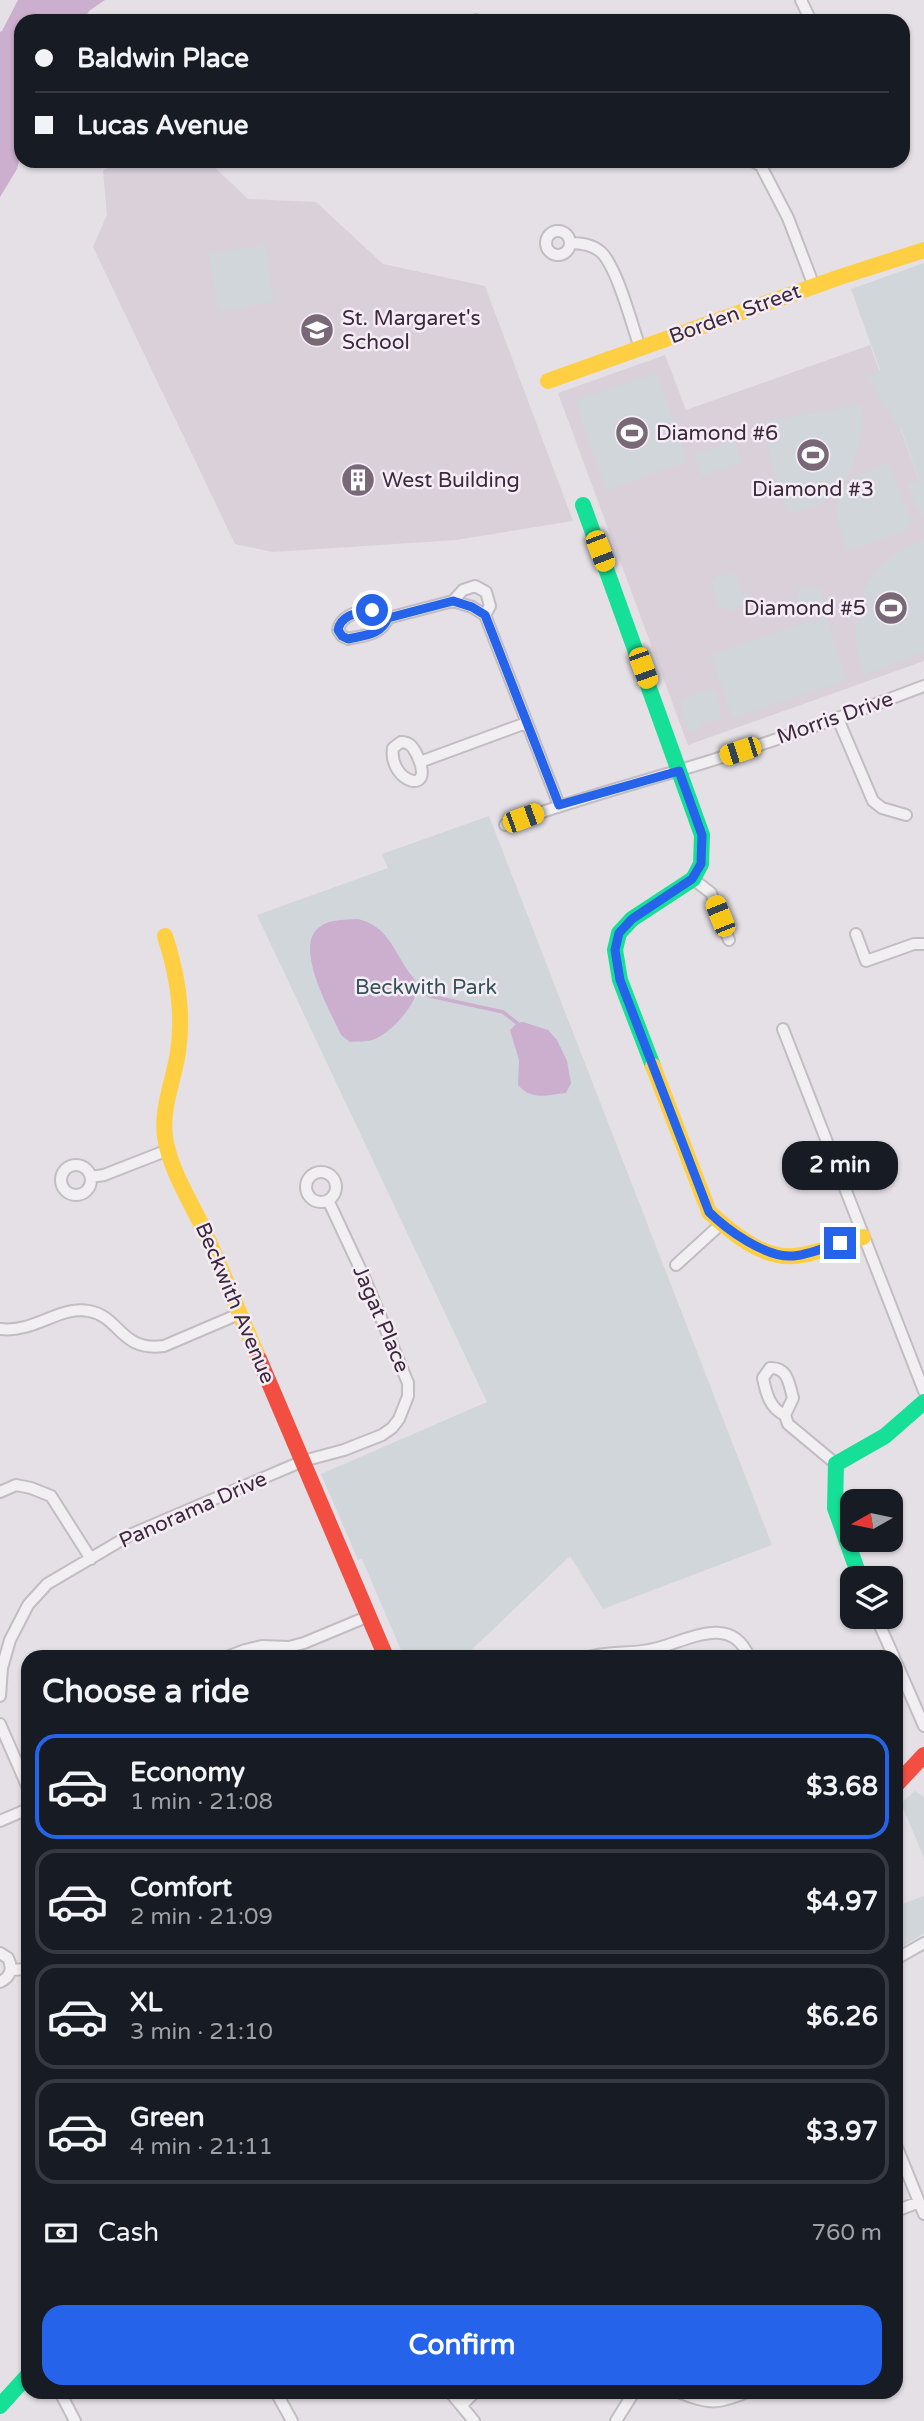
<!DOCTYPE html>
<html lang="en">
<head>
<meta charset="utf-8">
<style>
  body { margin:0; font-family:"Varela Round",sans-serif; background:#242831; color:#f1f3f6; height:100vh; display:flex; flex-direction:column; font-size:26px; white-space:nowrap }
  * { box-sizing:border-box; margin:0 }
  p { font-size:23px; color:#9ea1a6 }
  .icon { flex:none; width:38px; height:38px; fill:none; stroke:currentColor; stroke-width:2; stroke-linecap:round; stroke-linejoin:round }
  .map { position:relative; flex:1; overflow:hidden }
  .drawer { position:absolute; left:21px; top:1650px; width:882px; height:749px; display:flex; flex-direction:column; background:#171b24; border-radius:21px; box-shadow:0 2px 5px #0004 }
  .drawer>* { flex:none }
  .top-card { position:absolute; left:14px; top:14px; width:896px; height:154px; border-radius:21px; box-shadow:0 2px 5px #0004; display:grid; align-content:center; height:154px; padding:0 21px; background:#171b24 }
  .needle { width:46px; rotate:261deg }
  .fabs { position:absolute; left:840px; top:1489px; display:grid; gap:14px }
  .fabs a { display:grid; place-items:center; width:63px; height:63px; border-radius:14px; background:#171b24; box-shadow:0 2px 5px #0004; font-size:35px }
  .end { position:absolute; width:32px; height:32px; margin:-16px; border:9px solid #2563eb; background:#fff; box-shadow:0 0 0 4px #fff }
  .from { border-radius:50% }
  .bubble { position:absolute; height:49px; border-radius:21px; background:#171b24; box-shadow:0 2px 5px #0004; font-size:23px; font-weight:700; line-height:49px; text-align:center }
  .car { position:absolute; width:21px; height:42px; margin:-21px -10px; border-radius:9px; box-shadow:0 0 5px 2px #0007; background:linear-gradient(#f5c518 24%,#345 0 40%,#f5c518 0 76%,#345 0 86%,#f5c518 0) }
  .top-card b { display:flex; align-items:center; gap:24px; height:66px; font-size:26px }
  .top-card b+b { border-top:2px solid #363941 }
  .top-card i { width:18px; height:18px; background:#f1f3f6 }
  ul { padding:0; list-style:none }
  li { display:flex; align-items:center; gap:21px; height:105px; margin:0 14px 10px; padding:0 7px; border:4px solid #363941; border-radius:21px }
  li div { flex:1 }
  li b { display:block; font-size:26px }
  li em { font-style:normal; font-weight:700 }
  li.on { border-color:#2563eb }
  li>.icon { width:63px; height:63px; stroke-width:1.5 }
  h2 { padding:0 21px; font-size:32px; line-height:84px }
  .pay { display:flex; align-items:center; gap:18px; height:77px; padding:0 21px; font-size:26px }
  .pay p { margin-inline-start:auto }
  .button { display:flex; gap:14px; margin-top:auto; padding:14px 21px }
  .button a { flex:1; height:80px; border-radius:21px; background:#2563eb; color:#fff; font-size:28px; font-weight:700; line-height:80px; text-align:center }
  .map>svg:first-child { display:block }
  .built { fill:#d9d0d9 }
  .green { fill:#d0d6da }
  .water { fill:#ccaecf }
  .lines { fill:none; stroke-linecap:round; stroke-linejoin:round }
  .stream { stroke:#ccaecf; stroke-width:3.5 }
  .street-casing { stroke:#c2bdc2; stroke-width:14 }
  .street { stroke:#f1eff1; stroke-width:10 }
  .fast { stroke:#16e098; stroke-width:16 }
  .slow { stroke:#ffcf43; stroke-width:16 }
  .jam { stroke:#f24e42; stroke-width:16 }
  .route { stroke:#2563eb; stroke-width:9 }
  .labels { text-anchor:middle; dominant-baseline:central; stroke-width:5; stroke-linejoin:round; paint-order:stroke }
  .street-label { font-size:21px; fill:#3d283d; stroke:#f5edf5 }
  .poi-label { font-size:21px; fill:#3d283d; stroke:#f5edf5; text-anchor:start }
  .park-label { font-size:21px; fill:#355259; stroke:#f5edf5 }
</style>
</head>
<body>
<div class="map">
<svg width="924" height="2421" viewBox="0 0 924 2421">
  <rect width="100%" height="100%" fill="#e5e0e5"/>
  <path class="built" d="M 127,161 L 208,161 L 248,199 L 316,202 L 383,264 L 485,286 L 573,521 L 456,540 L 273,552 L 235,544 L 93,247 L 107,215 L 103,170 Z
    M 870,345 L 924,494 L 924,661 L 688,745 L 558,393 L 665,355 L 686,410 Z"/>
  <path class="green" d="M 265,245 L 274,302 L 218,311 L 209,254 Z
    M 924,263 L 924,518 L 914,502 L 907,484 L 919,480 L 901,429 L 892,418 L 867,377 L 880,370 L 851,289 Z
    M 657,373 L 687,462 L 606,490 L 576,404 L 578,399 Z
    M 862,405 C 863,440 856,481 824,502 C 813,508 800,511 788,514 L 771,463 L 765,429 L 771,420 Z
    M 734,440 L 742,462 L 701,476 L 694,454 Z
    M 888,463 L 912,521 L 908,530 L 847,551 C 828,495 831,484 888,463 Z
    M 924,541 L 924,652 L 865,675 C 840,618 864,559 924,541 Z
    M 735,573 L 743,593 L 754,595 L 746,605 L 737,607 L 735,610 C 713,609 716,599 711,581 L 717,576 Z
    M 804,586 L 822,590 L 822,605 L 801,611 L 796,589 Z
    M 826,616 L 847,680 L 732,718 L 711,655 Z
    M 711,689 L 715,691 L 722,719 L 704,723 L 700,730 L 694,732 L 686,727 L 680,700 C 691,697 700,691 711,689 Z
    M 489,816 L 772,1545 L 603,1609 L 570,1556 L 464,1657 L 404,1657 L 362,1559 L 358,1560 L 321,1474 L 487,1402 L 257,915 L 388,868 L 382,854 Z
    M 915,1791 L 924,1797 L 924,1858 L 901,1803 Z
    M 924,1896 L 924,1933 L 896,1951 L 896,1906 Z"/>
  <path class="water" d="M 18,0 L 105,0 L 89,11 L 83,21 L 21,21 L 21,154 L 17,169 L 0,197 L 0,32 L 2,31 Z
    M 358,919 C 386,926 392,946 406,968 C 410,975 417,979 417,987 C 417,1005 389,1035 372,1040 C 366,1042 357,1041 350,1042 L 341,1035 C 331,1012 291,944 321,926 C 330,919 347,920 358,919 Z
    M 523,1022 L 548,1030 L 557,1040 L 567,1061 L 571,1083 L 566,1093 C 546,1095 533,1101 518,1085 L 519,1060 L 510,1030 L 517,1023 Z"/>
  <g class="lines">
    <path class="stream" d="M 417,990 L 430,996 L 503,1012 L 517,1023"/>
    <g class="street-casing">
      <path id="street" d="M 801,0 L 811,21
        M 476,20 L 477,21
        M 753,161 L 761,166 L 788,218 L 814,286
        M546 243a12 12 0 1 1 24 0a12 12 0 1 1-24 0Z
        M 570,243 C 581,243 592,244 601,252 C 617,267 632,325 640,348
        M 378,609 L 388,618 C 381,635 365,635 348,639 L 342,636 L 338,630 C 341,614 363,610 378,609 Z
        M 485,615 L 490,606 L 486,592 L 475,586 L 463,590 L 453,601 L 472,607 L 485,615 L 559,805
        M 388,618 L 453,601
        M 838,719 L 873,801 L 882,808 L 906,815
        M 401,742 C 410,742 413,747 417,755 C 437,798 388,782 393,748 Z
        M 420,762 L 526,723
        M 505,825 C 561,804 619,788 677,771 C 761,746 843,717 924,686
        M 693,879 L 711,893 L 729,940
        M 856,934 L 866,961 L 914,944 L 924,944
        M 783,1029 L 924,1391
        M61 1180a15 15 0 1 1 30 0a15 15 0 1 1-30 0Z
        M306 1187a15 15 0 1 1 30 0a15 15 0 1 1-30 0Z
        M 91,1177 L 104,1175 L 168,1150
        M 676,1265 L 721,1224
        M 0,1329 C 35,1333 60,1305 89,1311 C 121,1317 120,1352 164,1346 L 239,1314
        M 785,1415 L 793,1398 C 789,1384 788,1367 770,1368 L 763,1378 C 766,1393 770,1409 785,1415 L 788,1424 L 836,1464
        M 0,1492 L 16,1485 L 31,1488 L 51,1496 L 91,1559
        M 876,1617 L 894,1657
        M 227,1657 L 245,1650 L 262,1646 L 289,1647 L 304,1643 L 369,1616
        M 589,1657 C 609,1651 629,1654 649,1650 C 681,1645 730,1610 749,1657
        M 896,1662 L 924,1726
        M 0,1696 L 2,1668 L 10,1640 L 28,1605 L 47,1584 L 132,1534 L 303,1461 L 344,1450 L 382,1435 L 392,1428 L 399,1419 L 408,1396 L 408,1383 L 364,1277 L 328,1200
        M 0,1724 L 28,1788
        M 0,1821 L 28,1809
        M 0,1953 L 8,1958 C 13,1968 11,1977 0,1982
        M 896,1959 L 924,1943
        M 11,1970 L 28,1969
        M 896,2145 L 924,2214
        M 896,2211 L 919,2202
        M 60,2392 L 75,2421
        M 276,2392 L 292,2421
        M 450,2392 L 474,2421
        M 678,2392 C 710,2404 715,2405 747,2392
        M 462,2405 L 475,2392
        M 616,2421 L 634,2392"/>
    </g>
    <use href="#street" class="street"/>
    <path class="fast" d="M 583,505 L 702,835 L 701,864 L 693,879 L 632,919 L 619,933 L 615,950 L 620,980 L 653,1066
      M 860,1578 L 835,1508 L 836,1464 L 885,1436 L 924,1402
      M 0,2406 L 28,2375"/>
    <path class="slow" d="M 548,381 L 840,277 L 924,250
      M 165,936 C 177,973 184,1013 178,1052 C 174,1080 161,1108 165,1137 C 170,1169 188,1197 202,1226 C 222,1270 240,1315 259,1359
      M 653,1066 L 709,1212 C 731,1232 762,1259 794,1256 C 818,1254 841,1243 863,1237"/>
    <path class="jam" d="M 259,1359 L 386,1657
      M 896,1785 L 924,1755"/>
  </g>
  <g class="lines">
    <path class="route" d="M 372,610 C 358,613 341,614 338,630 L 342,636 L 348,639 C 365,635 381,635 388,618 L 453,601 L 472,607 L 485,615 L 559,805 L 679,771 L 702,835 L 701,864 L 692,879 L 632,919 L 619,933 L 615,950 L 620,980 L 709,1212 C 727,1230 765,1257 791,1256 C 806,1256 825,1247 840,1243"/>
  </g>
  <defs>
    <g id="school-disc" transform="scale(1.75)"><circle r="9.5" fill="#786878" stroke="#f5edf5"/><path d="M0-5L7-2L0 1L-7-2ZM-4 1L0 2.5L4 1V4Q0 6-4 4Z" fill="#fff"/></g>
    <g id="stadium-disc" transform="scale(1.75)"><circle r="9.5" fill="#786878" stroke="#f5edf5"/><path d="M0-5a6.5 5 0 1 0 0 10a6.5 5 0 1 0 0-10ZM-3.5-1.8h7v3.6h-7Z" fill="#fff"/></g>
    <g id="building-disc" transform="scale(1.75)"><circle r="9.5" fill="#786878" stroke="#f5edf5"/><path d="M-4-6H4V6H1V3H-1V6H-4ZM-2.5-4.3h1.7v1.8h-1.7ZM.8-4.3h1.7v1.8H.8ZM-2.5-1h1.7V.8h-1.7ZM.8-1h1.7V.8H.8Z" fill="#fff"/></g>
  </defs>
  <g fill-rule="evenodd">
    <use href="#school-disc" x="317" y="330"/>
    <use href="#stadium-disc" x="632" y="433"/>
    <use href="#stadium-disc" x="813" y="455"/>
    <use href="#building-disc" x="358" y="480"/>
    <use href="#stadium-disc" x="891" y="608"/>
  </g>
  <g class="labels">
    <g class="street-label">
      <text transform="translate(735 314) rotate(-20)">Borden Street</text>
      <text transform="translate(835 718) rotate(-19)">Morris Drive</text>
      <text transform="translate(235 1303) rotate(67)">Beckwith Avenue</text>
      <text transform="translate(381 1319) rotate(67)">Jagat Place</text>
      <text transform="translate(193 1510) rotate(-24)">Panorama Drive</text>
    </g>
    <g class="poi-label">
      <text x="342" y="318">St. Margaret's<tspan x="342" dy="24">School</tspan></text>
      <text x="656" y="433">Diamond #6</text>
      <text x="382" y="480">West Building</text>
      <text x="813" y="489" text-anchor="middle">Diamond #3</text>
      <text x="866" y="608" text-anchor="end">Diamond #5</text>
    </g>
    <g class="park-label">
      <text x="426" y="987">Beckwith Park</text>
    </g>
  </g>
</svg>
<div class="fabs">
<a><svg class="needle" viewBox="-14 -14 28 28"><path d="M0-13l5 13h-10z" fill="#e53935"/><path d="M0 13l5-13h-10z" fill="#9ea1a6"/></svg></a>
<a><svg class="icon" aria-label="layers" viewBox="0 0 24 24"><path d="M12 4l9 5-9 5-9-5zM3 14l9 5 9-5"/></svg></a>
</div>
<i class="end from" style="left:372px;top:610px"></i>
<i class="end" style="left:840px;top:1243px"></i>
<div class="bubble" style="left:782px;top:1141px;width:116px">2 min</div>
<i class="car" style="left:600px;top:551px;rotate:159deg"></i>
<i class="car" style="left:643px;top:668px;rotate:160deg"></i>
<i class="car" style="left:740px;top:751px;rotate:252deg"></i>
<i class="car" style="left:523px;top:818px;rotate:70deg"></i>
<i class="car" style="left:720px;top:916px;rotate:338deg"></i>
<div class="top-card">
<b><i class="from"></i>Baldwin Place</b>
<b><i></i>Lucas Avenue</b>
</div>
<section class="drawer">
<h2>Choose a ride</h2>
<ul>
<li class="on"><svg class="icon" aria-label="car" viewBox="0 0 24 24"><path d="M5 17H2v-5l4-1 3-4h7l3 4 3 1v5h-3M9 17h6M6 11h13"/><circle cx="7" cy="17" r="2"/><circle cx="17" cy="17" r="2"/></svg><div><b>Economy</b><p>1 min · 21:08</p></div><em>$3.68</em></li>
<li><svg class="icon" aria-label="car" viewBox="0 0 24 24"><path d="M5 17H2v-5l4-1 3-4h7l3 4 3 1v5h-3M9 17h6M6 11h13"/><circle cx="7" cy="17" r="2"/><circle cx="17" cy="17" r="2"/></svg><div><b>Comfort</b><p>2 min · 21:09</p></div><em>$4.97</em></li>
<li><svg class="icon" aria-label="car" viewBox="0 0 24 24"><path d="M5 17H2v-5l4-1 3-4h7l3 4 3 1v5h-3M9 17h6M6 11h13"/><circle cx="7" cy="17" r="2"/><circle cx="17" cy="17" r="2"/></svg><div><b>XL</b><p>3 min · 21:10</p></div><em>$6.26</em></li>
<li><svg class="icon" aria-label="car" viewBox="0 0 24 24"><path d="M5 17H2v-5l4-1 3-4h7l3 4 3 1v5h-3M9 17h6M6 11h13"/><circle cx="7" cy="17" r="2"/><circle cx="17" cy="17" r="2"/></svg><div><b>Green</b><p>4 min · 21:11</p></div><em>$3.97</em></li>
</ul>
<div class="pay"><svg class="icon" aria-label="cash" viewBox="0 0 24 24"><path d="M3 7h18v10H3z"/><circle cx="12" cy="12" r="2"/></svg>Cash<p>760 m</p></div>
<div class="button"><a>Confirm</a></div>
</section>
</div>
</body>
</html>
